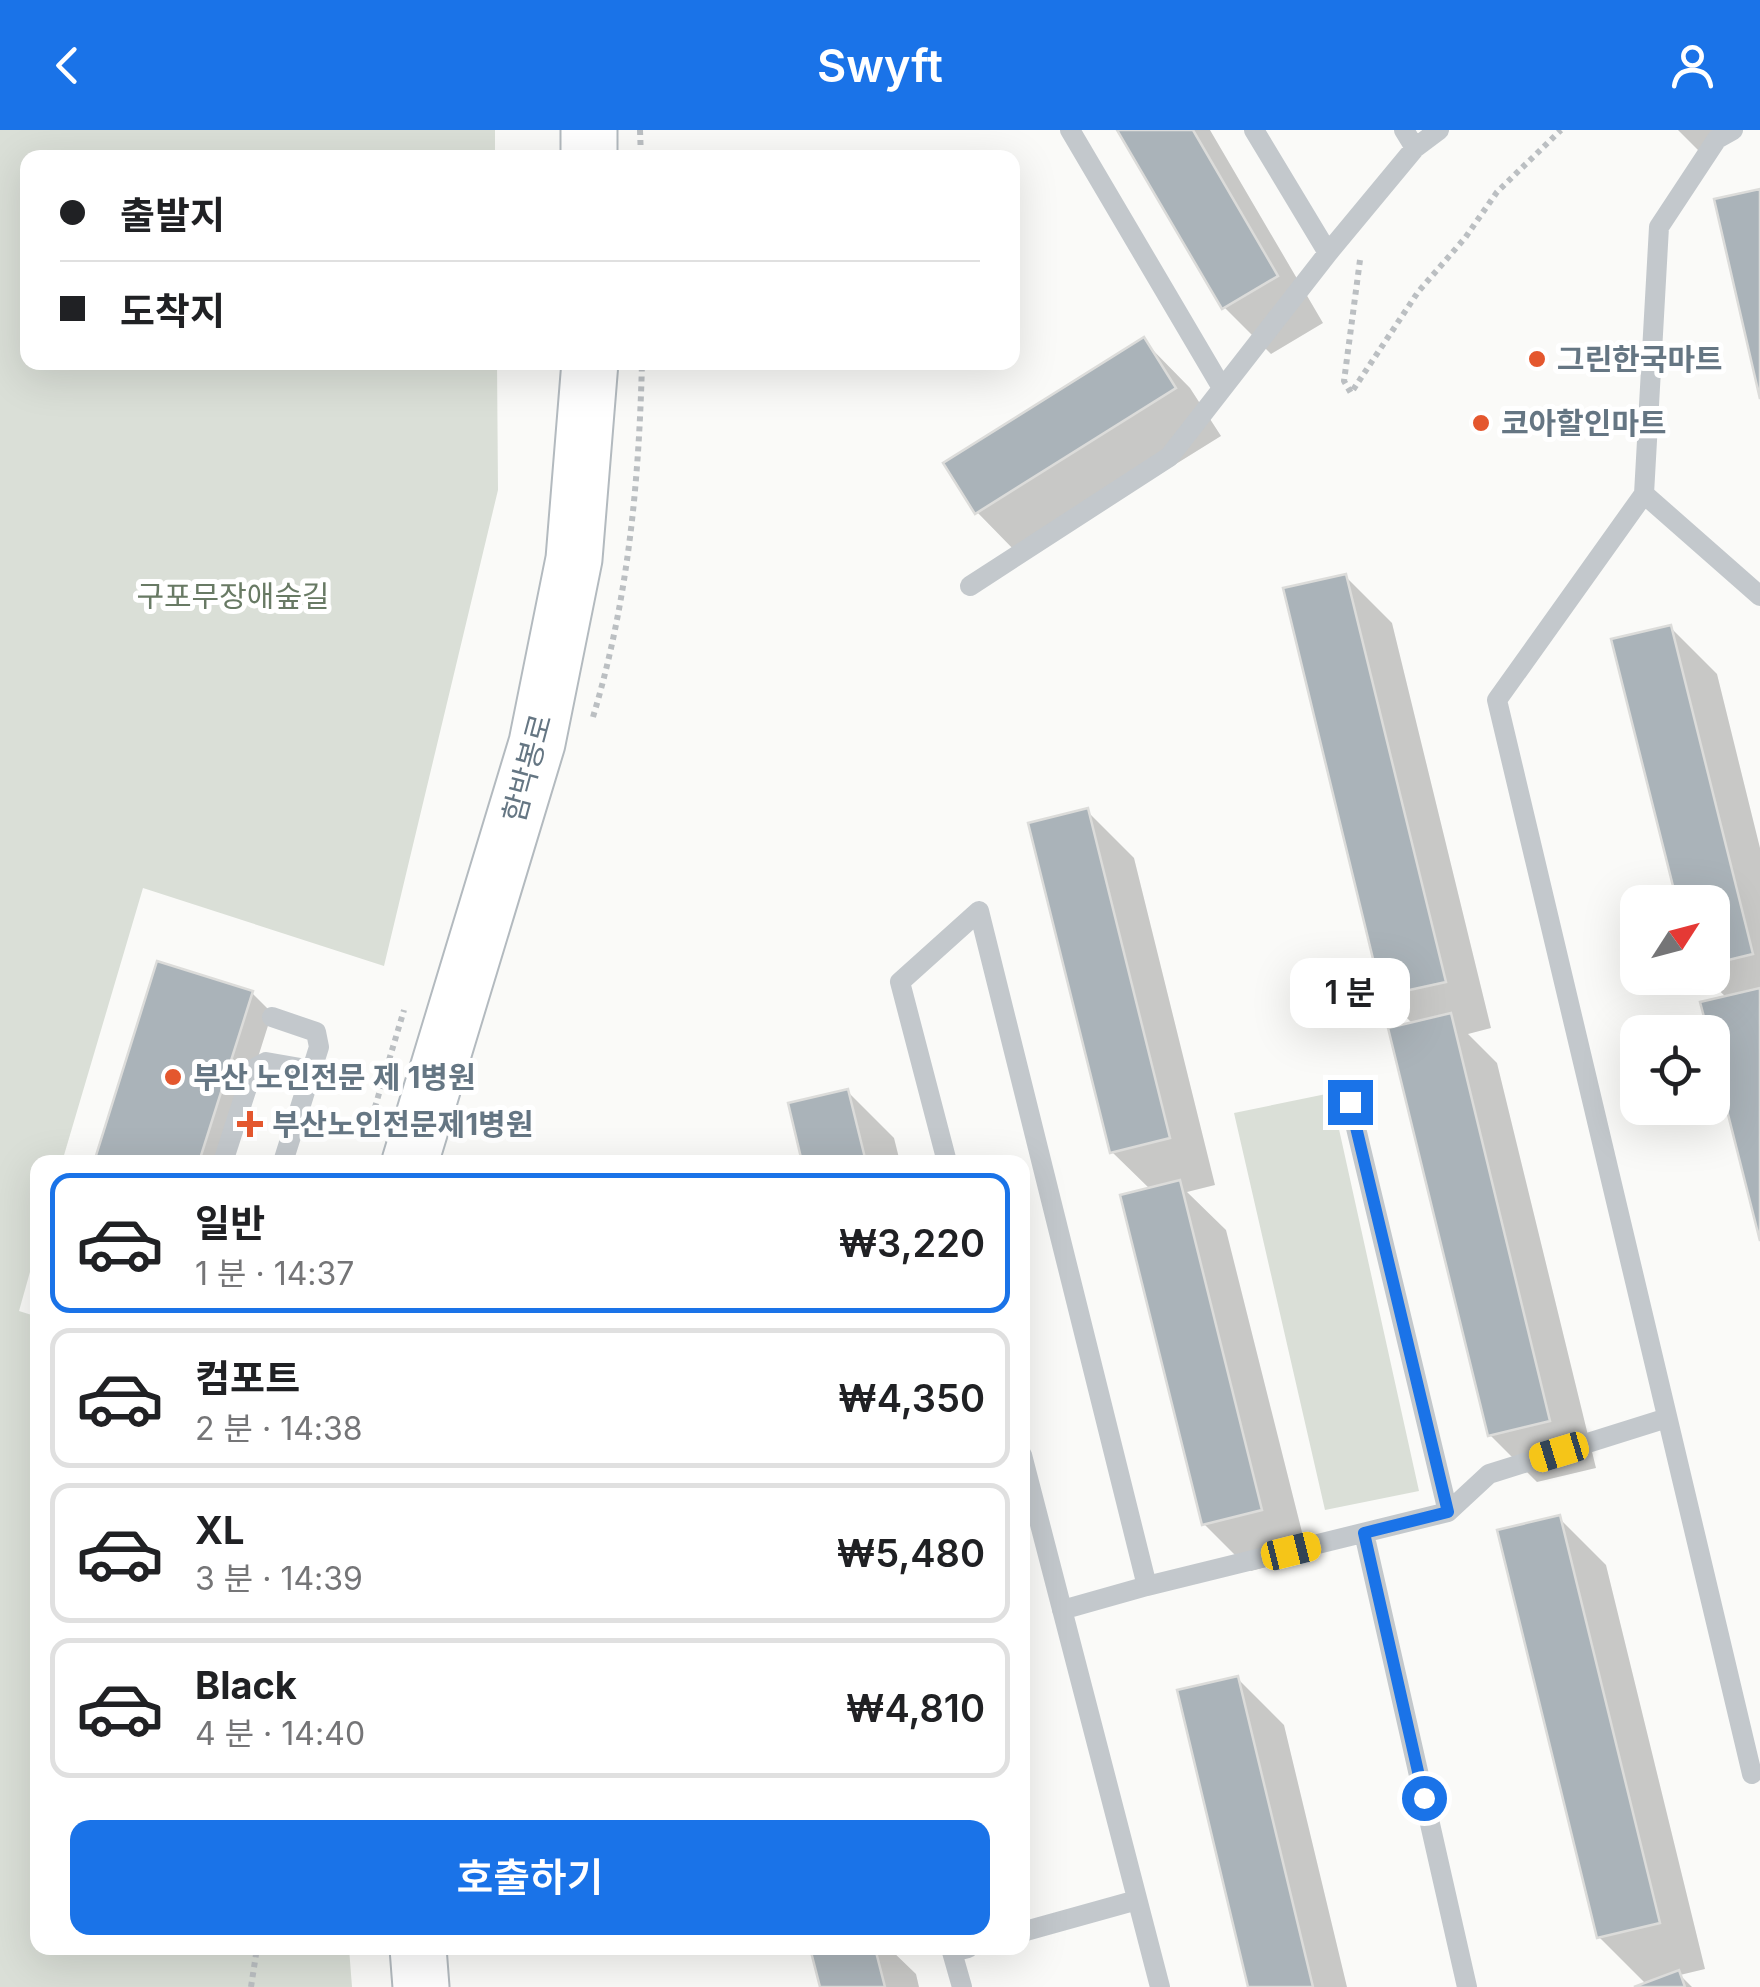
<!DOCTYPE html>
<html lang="ko">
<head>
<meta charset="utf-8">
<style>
  body { margin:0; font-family:Inter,"Noto Sans KR",sans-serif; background:#f6f6f6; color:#202124; height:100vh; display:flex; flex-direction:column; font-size:38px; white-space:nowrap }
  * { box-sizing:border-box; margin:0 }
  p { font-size:32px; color:#757577 }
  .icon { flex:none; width:55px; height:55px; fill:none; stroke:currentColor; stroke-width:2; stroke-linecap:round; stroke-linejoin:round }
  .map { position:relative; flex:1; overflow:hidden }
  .drawer { position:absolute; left:30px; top:1025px; width:1000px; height:800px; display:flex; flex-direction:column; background:#fff; border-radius:20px; box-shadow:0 10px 40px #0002 }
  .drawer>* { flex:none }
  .banner { position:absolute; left:20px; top:20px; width:1000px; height:220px; border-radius:20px; box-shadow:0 10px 40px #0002; display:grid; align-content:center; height:220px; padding:0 40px; background:#fff }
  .needle { width:65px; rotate:54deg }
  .buttons { position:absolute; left:1620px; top:755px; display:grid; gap:20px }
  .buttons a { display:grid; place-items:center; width:110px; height:110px; border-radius:20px; background:#fff; box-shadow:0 10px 40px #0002; font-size:50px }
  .end { position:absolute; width:45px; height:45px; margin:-22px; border:12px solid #1a73e8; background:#fff; box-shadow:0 0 0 5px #fff }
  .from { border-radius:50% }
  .bubble { position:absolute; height:70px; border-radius:20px; background:#fff; box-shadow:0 10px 40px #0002; font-size:32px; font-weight:600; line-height:70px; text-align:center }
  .car { position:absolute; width:30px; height:60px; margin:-30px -15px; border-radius:12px; box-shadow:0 0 8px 2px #0007; background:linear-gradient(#f5c518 24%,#345 0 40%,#f5c518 0 76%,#345 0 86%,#f5c518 0) }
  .banner b { display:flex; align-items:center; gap:35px; height:95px; font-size:38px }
  .banner b+b { border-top:2px solid #e0e0e0 }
  .banner i { width:25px; height:25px; background:#202124 }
  ul { padding:18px 0 0; list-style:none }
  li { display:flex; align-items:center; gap:30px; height:140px; margin:0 20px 15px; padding:0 20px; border:5px solid #e0e0e0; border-radius:20px }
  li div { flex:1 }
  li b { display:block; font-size:38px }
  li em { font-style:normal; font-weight:600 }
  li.on { border-color:#1a73e8 }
  li>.icon { width:90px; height:90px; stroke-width:1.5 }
  .button { display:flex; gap:20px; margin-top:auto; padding:20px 40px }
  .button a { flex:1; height:115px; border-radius:20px; background:#1a73e8; color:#fff; font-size:40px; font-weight:600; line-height:115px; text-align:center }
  header { display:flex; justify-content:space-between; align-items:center; height:130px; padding:0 40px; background:#1a73e8; color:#fff; font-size:45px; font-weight:600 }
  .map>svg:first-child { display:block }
  .green { fill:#dadfd7 }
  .shadow { fill:#0003 }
  .building { fill:#aab3b9; stroke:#dcdcda; stroke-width:2.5 }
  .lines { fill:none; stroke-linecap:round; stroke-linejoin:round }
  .secondary-casing { stroke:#b3babf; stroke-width:59 }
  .path { stroke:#bbbfc2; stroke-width:6; stroke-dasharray:5 5; stroke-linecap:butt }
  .lane { stroke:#c3c8cc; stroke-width:20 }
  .secondary { stroke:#fff; stroke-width:55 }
  .route { stroke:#1a73e8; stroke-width:12 }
  .poi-dot { fill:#e4572e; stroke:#fff; stroke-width:4 }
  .labels { text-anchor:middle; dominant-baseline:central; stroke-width:10; stroke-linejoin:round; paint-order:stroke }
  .poi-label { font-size:30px; font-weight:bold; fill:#657683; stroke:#fff; text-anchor:start }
  .park-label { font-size:30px; fill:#687a64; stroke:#fff }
  .street-label { font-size:30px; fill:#657683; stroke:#fff }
</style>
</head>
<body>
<header><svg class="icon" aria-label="back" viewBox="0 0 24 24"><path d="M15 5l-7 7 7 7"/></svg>Swyft<svg class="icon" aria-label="person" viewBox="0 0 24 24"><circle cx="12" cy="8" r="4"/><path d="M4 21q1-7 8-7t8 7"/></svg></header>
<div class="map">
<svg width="1760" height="1857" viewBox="0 0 1760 1857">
  <rect width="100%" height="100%" fill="#fafaf8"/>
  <path class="green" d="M 0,0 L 495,0 L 495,27 L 28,28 L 28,232 L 497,233 L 498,360 L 384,836 L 143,758 L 62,1032 L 38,1032 L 37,1117 L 19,1181 L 38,1187 L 38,1818 L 349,1818 L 352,1857 L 0,1857 Z
    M 1331,963 L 1419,1361 L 1325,1380 L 1234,983 Z"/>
  <path class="shadow" d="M 1120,0 L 1210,0 L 1323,193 L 1271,224 L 1224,177 Z
    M 1678,0 L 1735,0 L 1700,22 Z
    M 1144,211 L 1190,258 L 1221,306 L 1023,429 L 977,382 Z
    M 1345,446 L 1392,493 L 1491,898 L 1468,904 L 1497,933 L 1596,1338 L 1537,1352 L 1490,1305 L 1414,895 L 1384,865 Z
    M 1670,497 L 1717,544 L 1760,718 L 1760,1100 L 1703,874 L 1727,868 L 1706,848 L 1712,848 L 1712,772 L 1679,772 L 1614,511 Z
    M 1087,681 L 1134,728 L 1215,1055 L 1187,1062 L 1226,1100 L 1308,1426 L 1251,1441 L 1204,1394 L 1151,1060 L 1112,1022 Z
    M 159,834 L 252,863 L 272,883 L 225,1032 L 96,1032 Z
    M 847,961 L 894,1008 L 900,1032 L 805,1032 L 791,975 Z
    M 1559,1388 L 1606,1435 L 1705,1839 L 1680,1845 L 1692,1857 L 1641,1857 L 1647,1855 L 1599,1807 Z
    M 1237,1548 L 1284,1595 L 1347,1857 L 1251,1857 Z
    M 1022,1767 L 1031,1802 L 1022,1804 Z
    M 813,1818 L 889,1818 L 916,1844 L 919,1857 L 822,1857 Z"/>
  <path class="building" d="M 1117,0 L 1193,0 L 1278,146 L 1222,179 Z
    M 1760,59 L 1760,269 L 1714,69 Z
    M 1144,207 L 1176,258 L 975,384 L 943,333 Z
    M 1346,444 L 1446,852 L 1382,866 L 1283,458 Z
    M 1671,495 L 1753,824 L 1712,834 L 1712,772 L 1677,772 L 1611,509 Z
    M 1088,678 L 1170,1008 L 1110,1023 L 1028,693 Z
    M 157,831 L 253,861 L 199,1032 L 94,1032 Z
    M 1760,858 L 1760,1111 L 1712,921 L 1712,902 L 1708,902 L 1700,872 Z
    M 1451,883 L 1550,1291 L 1488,1306 L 1388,898 Z
    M 848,959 L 866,1032 L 802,1032 L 788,973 Z
    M 1180,1050 L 1262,1380 L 1202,1395 L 1120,1065 Z
    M 1560,1385 L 1660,1793 L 1597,1808 L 1497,1400 Z
    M 1238,1546 L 1313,1857 L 1248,1857 L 1177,1560 Z
    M 810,1818 L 875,1818 L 885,1857 L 820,1857 Z
    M 1679,1840 L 1685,1857 L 1634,1857 Z"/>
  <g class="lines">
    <g class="secondary-casing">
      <path id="secondary" d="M 589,0 L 589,28
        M 410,1032 L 537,613 L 574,429 L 590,232
        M 418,1818 L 421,1857"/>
    </g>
    <path class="path" d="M 640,0 L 641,28
      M 1360,130 L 1344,251 L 1351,263 L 1418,162 L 1465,108 L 1497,62 L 1561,0
      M 593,587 C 628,471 639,353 642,232
      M 369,997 L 404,880
      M 251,1857 L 257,1818"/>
    <path class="lane" d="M 1070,0 L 1222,258
      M 1254,0 L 1328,123
      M 1404,0 L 1415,18
      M 1733,0 L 1717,9 L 1659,97 L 1644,364 L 1497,570 L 1752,1644
      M 1644,364 L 1760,466
      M 970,456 L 1169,327 L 1328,123 L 1415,18 L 1439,0
      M 272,887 L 316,902 L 319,917 L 283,1032
      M 1350,973 L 1448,1382
      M 223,1032 L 253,939 L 266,932 L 312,940
      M 947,1032 L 900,852 L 979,781 L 1147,1456 L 1448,1382 L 1489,1344 L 1664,1289
      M 1022,1325 L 1160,1857
      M 1364,1403 L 1467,1857
      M 1062,1480 L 1147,1456
      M 1022,1802 L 1137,1770
      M 962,1857 L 952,1822 L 968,1818"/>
    <use href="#secondary" class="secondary"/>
  </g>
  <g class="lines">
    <path class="route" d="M 1350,972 L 1448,1382 L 1364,1403 L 1424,1668"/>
  </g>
  <g class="poi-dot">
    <circle cx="1537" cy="229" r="10"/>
    <circle cx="1481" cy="293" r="10"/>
    <circle cx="173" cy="947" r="10"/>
    <path d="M245 979h10v10h10v10h-10v10h-10v-10h-10v-10h10z"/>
  </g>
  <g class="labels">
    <g class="poi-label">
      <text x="1557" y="229">그린한국마트</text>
      <text x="1501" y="293">코아할인마트</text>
      <text x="193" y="947">부산 노인전문 제 1병원</text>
      <text x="272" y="994">부산노인전문제1병원</text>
    </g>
    <g class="park-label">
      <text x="233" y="466">구포무장애숲길</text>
    </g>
    <g class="street-label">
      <text transform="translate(527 638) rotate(-75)">함박봉로</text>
    </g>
  </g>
</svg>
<div class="buttons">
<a><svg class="needle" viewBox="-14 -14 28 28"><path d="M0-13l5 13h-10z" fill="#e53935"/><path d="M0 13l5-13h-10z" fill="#757577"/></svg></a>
<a><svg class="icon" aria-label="locate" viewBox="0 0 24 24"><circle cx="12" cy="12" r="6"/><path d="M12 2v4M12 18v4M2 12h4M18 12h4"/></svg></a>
</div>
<i class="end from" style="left:1424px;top:1668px"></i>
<i class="end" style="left:1350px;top:972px"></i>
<div class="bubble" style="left:1290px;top:828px;width:120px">1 분</div>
<i class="car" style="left:1559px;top:1322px;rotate:253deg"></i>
<i class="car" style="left:1291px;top:1421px;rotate:76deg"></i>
<div class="banner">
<b><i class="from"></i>출발지</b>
<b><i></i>도착지</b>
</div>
<section class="drawer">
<ul>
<li class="on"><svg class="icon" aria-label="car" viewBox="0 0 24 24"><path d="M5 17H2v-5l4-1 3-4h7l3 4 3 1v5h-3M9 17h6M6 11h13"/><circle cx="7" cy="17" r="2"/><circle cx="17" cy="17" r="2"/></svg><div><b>일반</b><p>1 분 · 14:37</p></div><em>₩3,220</em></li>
<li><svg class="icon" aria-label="car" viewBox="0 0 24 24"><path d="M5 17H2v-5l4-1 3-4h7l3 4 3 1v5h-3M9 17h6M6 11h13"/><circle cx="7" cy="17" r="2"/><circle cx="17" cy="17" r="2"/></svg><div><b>컴포트</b><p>2 분 · 14:38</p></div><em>₩4,350</em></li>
<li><svg class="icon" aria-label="car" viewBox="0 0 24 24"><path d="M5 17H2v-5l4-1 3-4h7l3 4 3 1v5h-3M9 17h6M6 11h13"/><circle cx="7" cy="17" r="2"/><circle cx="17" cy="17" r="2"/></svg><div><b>XL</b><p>3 분 · 14:39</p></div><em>₩5,480</em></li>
<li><svg class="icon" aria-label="car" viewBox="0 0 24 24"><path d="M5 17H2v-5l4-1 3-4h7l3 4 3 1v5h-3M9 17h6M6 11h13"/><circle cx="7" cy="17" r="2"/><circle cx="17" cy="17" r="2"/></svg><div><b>Black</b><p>4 분 · 14:40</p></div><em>₩4,810</em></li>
</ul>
<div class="button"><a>호출하기</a></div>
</section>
</div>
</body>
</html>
